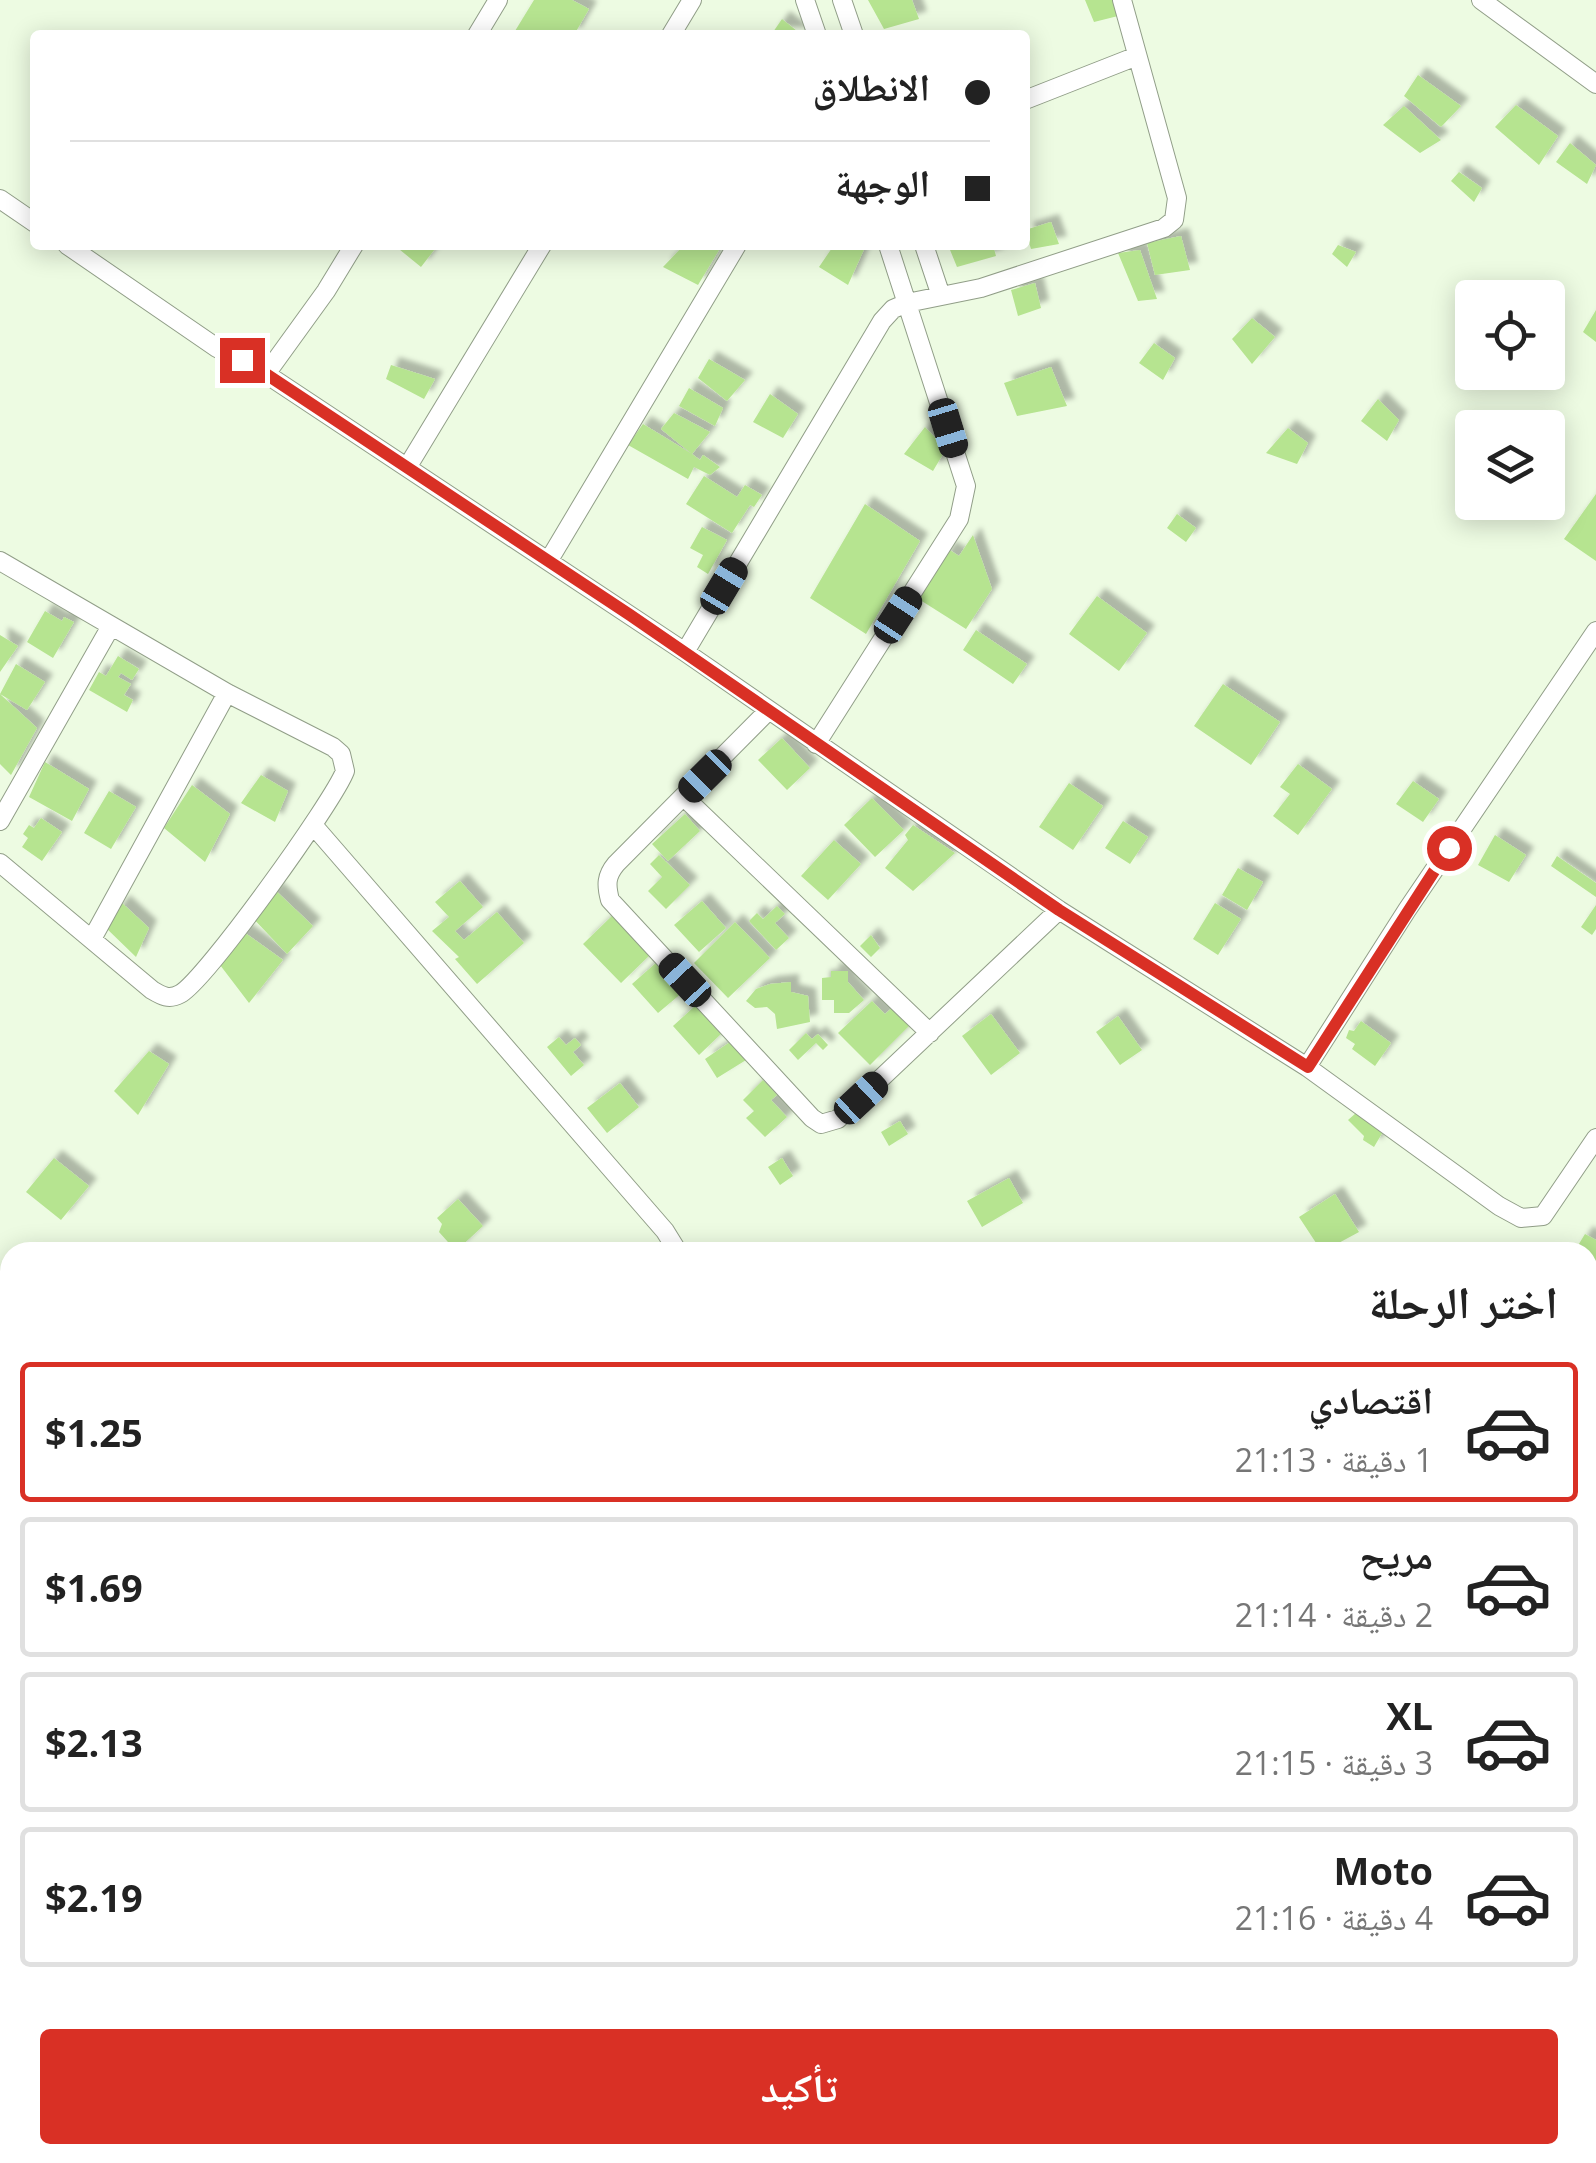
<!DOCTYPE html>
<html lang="ar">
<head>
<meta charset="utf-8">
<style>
  body { margin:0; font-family:"Open Sans","Noto Naskh Arabic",sans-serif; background:#f6f6f6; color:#222; direction:rtl; height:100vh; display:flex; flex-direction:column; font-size:38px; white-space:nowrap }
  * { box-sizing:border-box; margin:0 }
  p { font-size:32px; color:#767676 }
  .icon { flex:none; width:55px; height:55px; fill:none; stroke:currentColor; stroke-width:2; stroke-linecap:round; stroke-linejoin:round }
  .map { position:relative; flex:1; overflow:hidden; direction:ltr }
  .drawer { position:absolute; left:0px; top:1242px; width:1598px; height:922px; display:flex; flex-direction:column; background:#fff; border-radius:30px 30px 0 0; box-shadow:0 5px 25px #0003; direction:rtl }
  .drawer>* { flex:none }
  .top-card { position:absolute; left:30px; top:30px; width:1000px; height:220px; border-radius:10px; box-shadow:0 5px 25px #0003; direction:rtl; display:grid; align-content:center; height:220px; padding:0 40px; background:#fff }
  .tools { position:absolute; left:1455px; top:280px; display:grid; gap:20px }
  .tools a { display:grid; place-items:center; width:110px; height:110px; border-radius:10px; background:#fff; box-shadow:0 5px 25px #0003; font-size:50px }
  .end { position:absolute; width:45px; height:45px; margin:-22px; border:12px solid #d93025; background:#fff; box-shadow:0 0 0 5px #fff }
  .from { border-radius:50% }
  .car { position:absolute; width:30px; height:60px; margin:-30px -15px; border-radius:12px; box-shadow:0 0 8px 2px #0007; background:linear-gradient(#222 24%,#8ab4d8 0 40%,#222 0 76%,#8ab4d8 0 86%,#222 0) }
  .top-card b { display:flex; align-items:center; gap:35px; height:95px; font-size:38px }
  .top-card b+b { border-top:2px solid #e0e0e0 }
  .top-card i { width:25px; height:25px; background:#222 }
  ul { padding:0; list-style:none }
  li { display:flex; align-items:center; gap:30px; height:140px; margin:0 20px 15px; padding:0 20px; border:5px solid #e0e0e0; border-radius:10px }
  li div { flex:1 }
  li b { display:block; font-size:38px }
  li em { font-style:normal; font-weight:700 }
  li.on { border-color:#d93025 }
  li>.icon { width:90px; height:90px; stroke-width:1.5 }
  h2 { padding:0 40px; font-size:45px; line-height:120px }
  .action { display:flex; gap:20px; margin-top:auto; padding:20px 40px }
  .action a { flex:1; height:115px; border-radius:10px; background:#d93025; color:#fff; font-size:40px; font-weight:700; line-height:115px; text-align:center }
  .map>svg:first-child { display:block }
  .building { fill:#b6e490; filter:url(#shadow) }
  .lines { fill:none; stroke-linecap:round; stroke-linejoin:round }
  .minor-casing { stroke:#919e88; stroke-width:20 }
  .minor { stroke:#fff; stroke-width:18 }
  .route { stroke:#d93025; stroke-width:12 }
</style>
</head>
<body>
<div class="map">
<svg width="1596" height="2163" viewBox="0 0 1596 2163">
  <defs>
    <filter id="shadow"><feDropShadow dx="8" dy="-8" stdDeviation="2.5" flood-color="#0004"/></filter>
  </defs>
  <rect width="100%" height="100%" fill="#edfbe2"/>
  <path class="building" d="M 534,0 L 572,0 L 589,9 L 574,35 L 522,35 L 515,31 Z
    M 868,0 L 912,0 L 919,19 L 884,29 Z
    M 1085,0 L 1113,0 L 1118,16 L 1094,22 Z
    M 782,19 L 802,35 L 771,35 Z
    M 1418,75 L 1461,106 L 1441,127 L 1404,96 Z
    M 1516,105 L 1558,136 L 1539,165 L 1495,127 Z
    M 1404,106 L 1441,140 L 1420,153 L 1383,125 Z
    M 1570,143 L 1596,165 L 1587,184 L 1556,162 Z
    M 1459,172 L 1482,188 L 1474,202 L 1451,181 Z
    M 1051,222 L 1059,244 L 1031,249 L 1025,230 Z
    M 1181,236 L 1190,270 L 1155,275 L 1147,243 Z
    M 394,245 L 438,245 L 421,267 Z
    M 684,245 L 722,245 L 698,285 L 663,267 Z
    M 834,245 L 866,245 L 848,285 L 819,267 Z
    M 948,245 L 993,245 L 996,256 L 957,267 Z
    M 1338,245 L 1356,252 L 1347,267 L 1332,254 Z
    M 1140,250 L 1157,299 L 1138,301 L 1118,253 Z
    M 1035,283 L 1041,308 L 1018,316 L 1011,290 Z
    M 1596,310 L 1596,342 L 1583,332 Z
    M 1252,318 L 1275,337 L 1252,364 L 1232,339 Z
    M 1154,343 L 1175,358 L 1163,380 L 1139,363 Z
    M 709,359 L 745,380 L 727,401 L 698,378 Z
    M 391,365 L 435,379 L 424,399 L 386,379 Z
    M 1051,367 L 1067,406 L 1017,416 L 1004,383 Z
    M 689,388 L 723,408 L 715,426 L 679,406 Z
    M 770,394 L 798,414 L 783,438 L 753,422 Z
    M 1378,399 L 1399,420 L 1387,441 L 1361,421 Z
    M 674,413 L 710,432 L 692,454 L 700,460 L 703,455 L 720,467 L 710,475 L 694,467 L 688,479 L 628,445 L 643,424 L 692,454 L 661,429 Z
    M 925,427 L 946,449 L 933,471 L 904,454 Z
    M 1288,428 L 1308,443 L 1297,464 L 1266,453 Z
    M 704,476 L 737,497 L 745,485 L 762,495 L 754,507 L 750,505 L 732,533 L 686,504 Z
    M 1596,494 L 1596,561 L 1564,539 Z
    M 865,504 L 920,541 L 866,634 L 810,598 Z
    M 1177,514 L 1196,528 L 1186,542 L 1167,528 Z
    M 702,527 L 727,540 L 708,574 L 697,567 L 703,555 L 690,548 Z
    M 973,535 L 992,589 L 966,629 L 917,598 L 948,549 L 959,556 Z
    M 1097,596 L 1147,633 L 1119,671 L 1069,634 Z
    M 45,611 L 62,621 L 64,617 L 74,622 L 53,658 L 27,642 Z
    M 976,630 L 1027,664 L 1013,684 L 963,650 Z
    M 0,635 L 18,646 L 0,672 Z
    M 118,656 L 139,669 L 132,680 L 121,673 L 118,677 L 131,684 L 124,695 L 133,700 L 127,712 L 89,690 L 99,672 L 106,676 Z
    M 16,664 L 45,682 L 27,710 L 0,694 Z
    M 1223,684 L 1280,722 L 1251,765 L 1194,726 Z
    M 0,694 L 37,728 L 11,775 L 0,764 Z
    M 782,738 L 810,768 L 787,790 L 758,760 Z
    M 45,762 L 89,789 L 72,821 L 29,797 Z
    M 1298,764 L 1332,789 L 1298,835 L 1273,816 L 1290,794 L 1280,787 Z
    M 261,775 L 288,791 L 275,822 L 241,803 Z
    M 1413,781 L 1439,799 L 1423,822 L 1396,804 Z
    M 1069,783 L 1103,806 L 1073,850 L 1039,827 Z
    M 192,785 L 230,814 L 205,862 L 164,828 Z
    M 109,791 L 136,807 L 111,849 L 84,833 Z
    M 872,798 L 904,830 L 875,857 L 844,825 Z
    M 685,814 L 700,831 L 668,861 L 652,844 Z
    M 41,818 L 62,832 L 42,861 L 22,847 L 28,838 L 23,834 L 29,825 L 34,828 Z
    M 1123,821 L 1148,837 L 1130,864 L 1105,848 Z
    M 913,825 L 955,853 L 913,891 L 885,868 L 908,840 L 905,835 Z
    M 1495,835 L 1526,855 L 1509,882 L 1478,865 Z
    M 834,840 L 861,864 L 828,900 L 801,876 Z
    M 659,855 L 690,885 L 666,909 L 648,891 L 662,877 L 650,864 Z
    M 1557,856 L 1596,883 L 1596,897 L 1551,866 Z
    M 1238,868 L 1263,882 L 1247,910 L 1222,895 Z
    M 460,881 L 483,907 L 455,931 L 464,940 L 497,912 L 524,943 L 477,984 L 455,959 L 459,957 L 432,931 L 449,917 L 435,902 Z
    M 275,890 L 313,926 L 287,954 L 248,913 Z
    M 702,901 L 726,928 L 699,952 L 674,925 Z
    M 122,903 L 149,928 L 136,957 L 104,926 Z
    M 1215,903 L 1241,919 L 1218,955 L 1193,939 Z
    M 1596,905 L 1596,929 L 1592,935 L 1581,927 Z
    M 777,906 L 785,914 L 775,923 L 789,938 L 776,950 L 749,921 L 757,913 L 763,919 Z
    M 613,915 L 651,954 L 621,983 L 583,944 Z
    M 735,922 L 770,958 L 728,998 L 694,963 Z
    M 241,930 L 283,960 L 249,1003 L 217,961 Z
    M 871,935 L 880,948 L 871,957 L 860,946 Z
    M 657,962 L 683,992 L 658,1013 L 632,984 Z
    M 831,971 L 848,971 L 848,982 L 864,1000 L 849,1013 L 834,1013 L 834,1000 L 822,1000 L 822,978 L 831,977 Z
    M 791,982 L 791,992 L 808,996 L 810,1022 L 777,1029 L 775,1014 L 767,1007 L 755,1008 L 746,1001 L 756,989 L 770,984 Z
    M 872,1001 L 885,1014 L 892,1008 L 909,1026 L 870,1065 L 838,1033 Z
    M 695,1006 L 721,1034 L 699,1055 L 673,1026 Z
    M 991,1014 L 1020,1053 L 991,1075 L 962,1036 Z
    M 1118,1016 L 1142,1050 L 1120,1065 L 1096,1032 Z
    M 1361,1021 L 1391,1043 L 1375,1066 L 1352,1049 L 1355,1044 L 1346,1038 L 1349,1030 L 1354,1031 Z
    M 806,1033 L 812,1039 L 818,1034 L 828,1045 L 823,1050 L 816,1043 L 798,1060 L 789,1050 Z
    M 559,1037 L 566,1045 L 575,1038 L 581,1045 L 573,1052 L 584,1065 L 571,1076 L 547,1047 Z
    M 733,1040 L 746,1060 L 717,1078 L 705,1059 Z
    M 149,1051 L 169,1064 L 138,1115 L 114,1091 Z
    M 763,1080 L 777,1095 L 771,1100 L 787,1117 L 765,1137 L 746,1118 L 754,1111 L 743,1100 Z
    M 620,1083 L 639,1107 L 607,1133 L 587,1108 Z
    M 1356,1113 L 1384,1130 L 1374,1147 L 1363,1140 L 1364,1136 L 1348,1120 Z
    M 900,1121 L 908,1134 L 889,1146 L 881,1132 Z
    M 54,1158 L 89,1186 L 61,1220 L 26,1192 Z
    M 782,1158 L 793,1176 L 780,1185 L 768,1167 Z
    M 1009,1178 L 1023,1203 L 982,1227 L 967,1201 Z
    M 1335,1194 L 1359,1232 L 1322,1252 L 1299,1217 Z
    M 458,1199 L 483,1226 L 456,1251 L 439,1232 L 442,1224 L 437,1218 Z
    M 1585,1234 L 1596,1240 L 1596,1272 L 1593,1276 L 1588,1273 L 1588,1252 L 1574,1252 Z
    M 1591,1294 L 1596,1302 L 1596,1330 L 1588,1336 L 1588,1297 Z
    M 1596,1878 L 1596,1929 L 1588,1931 L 1588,1880 Z
    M 416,2155 L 478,2155 L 482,2163 L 420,2163 Z
    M 793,2155 L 830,2155 L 836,2163 L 798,2163 Z
    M 1314,2155 L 1354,2155 L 1346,2163 L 1322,2163 Z"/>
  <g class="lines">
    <g class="minor-casing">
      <path id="minor" d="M 805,0 L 817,35
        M 842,0 L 854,35
        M 1481,0 L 1596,84
        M 477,35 L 498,0
        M 671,35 L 692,0
        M 1025,100 L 1137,56
        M 0,199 L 35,223
        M 67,245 L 217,348 L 266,374 L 685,652 L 1059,910 L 1307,1067 L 1499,1206 L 1521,1218 L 1543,1216 L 1596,1138
        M 924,245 L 941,296
        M 266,374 L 326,291 L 354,245
        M 408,466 L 542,245
        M 549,560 L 737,245
        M 0,561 L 227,693 L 333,747 L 341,754 L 345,771 C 334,801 205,981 180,994 C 169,1000 162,996 152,990 L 0,863
        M 685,652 L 882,321 L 893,309 L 907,303 L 981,288 L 1164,228 L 1174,220 L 1177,198 L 1122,0
        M 768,711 L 616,864 C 606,876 606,885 610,900 L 812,1118 L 821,1124 L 838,1119 L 1059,910
        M 816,744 L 959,519 L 966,486 L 888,245
        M 684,797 L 930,1033
        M 0,821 L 111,626
        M 313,825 L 665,1231 L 678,1252
        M 92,939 L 227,693
        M 1307,1067 L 1407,910 L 1596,631
        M 0,1331 L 10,1339
        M 0,1470 L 10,1458
        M 0,1499 L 10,1506
        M 0,1611 L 10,1619
        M 1588,1858 L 1596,1858
        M 1588,1956 L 1596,1954
        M 1588,2085 L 1596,2082
        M 1427,2155 L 1429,2163
        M 550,2163 L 569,2155"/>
    </g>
    <use href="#minor" class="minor"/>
  </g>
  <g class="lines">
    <path class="route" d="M 242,360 L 266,374 L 630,615 L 1059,910 L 1308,1067 L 1449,848"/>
  </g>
</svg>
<div class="tools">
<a><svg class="icon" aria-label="locate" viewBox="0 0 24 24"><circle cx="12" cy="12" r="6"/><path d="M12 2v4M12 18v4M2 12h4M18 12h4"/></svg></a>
<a><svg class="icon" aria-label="layers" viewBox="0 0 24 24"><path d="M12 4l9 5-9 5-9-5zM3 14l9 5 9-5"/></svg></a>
</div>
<i class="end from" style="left:1449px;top:848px"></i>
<i class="end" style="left:242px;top:360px"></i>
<i class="car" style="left:948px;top:428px;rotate:163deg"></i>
<i class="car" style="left:724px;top:586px;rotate:31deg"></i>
<i class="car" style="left:898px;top:615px;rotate:33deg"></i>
<i class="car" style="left:705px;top:776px;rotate:225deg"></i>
<i class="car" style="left:685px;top:980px;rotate:317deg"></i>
<i class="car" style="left:861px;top:1098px;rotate:47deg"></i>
<div class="top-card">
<b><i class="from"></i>الانطلاق</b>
<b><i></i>الوجهة</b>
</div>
<section class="drawer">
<h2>اختر الرحلة</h2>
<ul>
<li class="on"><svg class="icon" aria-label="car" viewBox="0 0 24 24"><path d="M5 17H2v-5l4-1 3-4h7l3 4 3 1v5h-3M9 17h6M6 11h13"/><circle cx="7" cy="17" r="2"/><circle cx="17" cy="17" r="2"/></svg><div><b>اقتصادي</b><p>1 دقيقة · 21:13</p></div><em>$1.25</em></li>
<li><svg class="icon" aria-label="car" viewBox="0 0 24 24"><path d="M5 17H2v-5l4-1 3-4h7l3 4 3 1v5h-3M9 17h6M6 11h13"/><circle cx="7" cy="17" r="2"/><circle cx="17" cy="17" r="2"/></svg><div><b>مريح</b><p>2 دقيقة · 21:14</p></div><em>$1.69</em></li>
<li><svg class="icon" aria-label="car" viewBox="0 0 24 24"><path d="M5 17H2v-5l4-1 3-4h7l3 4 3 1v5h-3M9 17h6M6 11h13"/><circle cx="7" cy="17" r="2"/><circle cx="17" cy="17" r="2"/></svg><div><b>XL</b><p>3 دقيقة · 21:15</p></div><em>$2.13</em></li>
<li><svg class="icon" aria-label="car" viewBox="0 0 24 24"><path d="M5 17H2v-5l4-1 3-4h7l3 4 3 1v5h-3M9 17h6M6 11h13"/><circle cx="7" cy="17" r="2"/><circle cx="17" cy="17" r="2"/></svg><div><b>Moto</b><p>4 دقيقة · 21:16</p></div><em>$2.19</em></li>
</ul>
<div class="action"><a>تأكيد</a></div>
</section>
</div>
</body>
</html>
